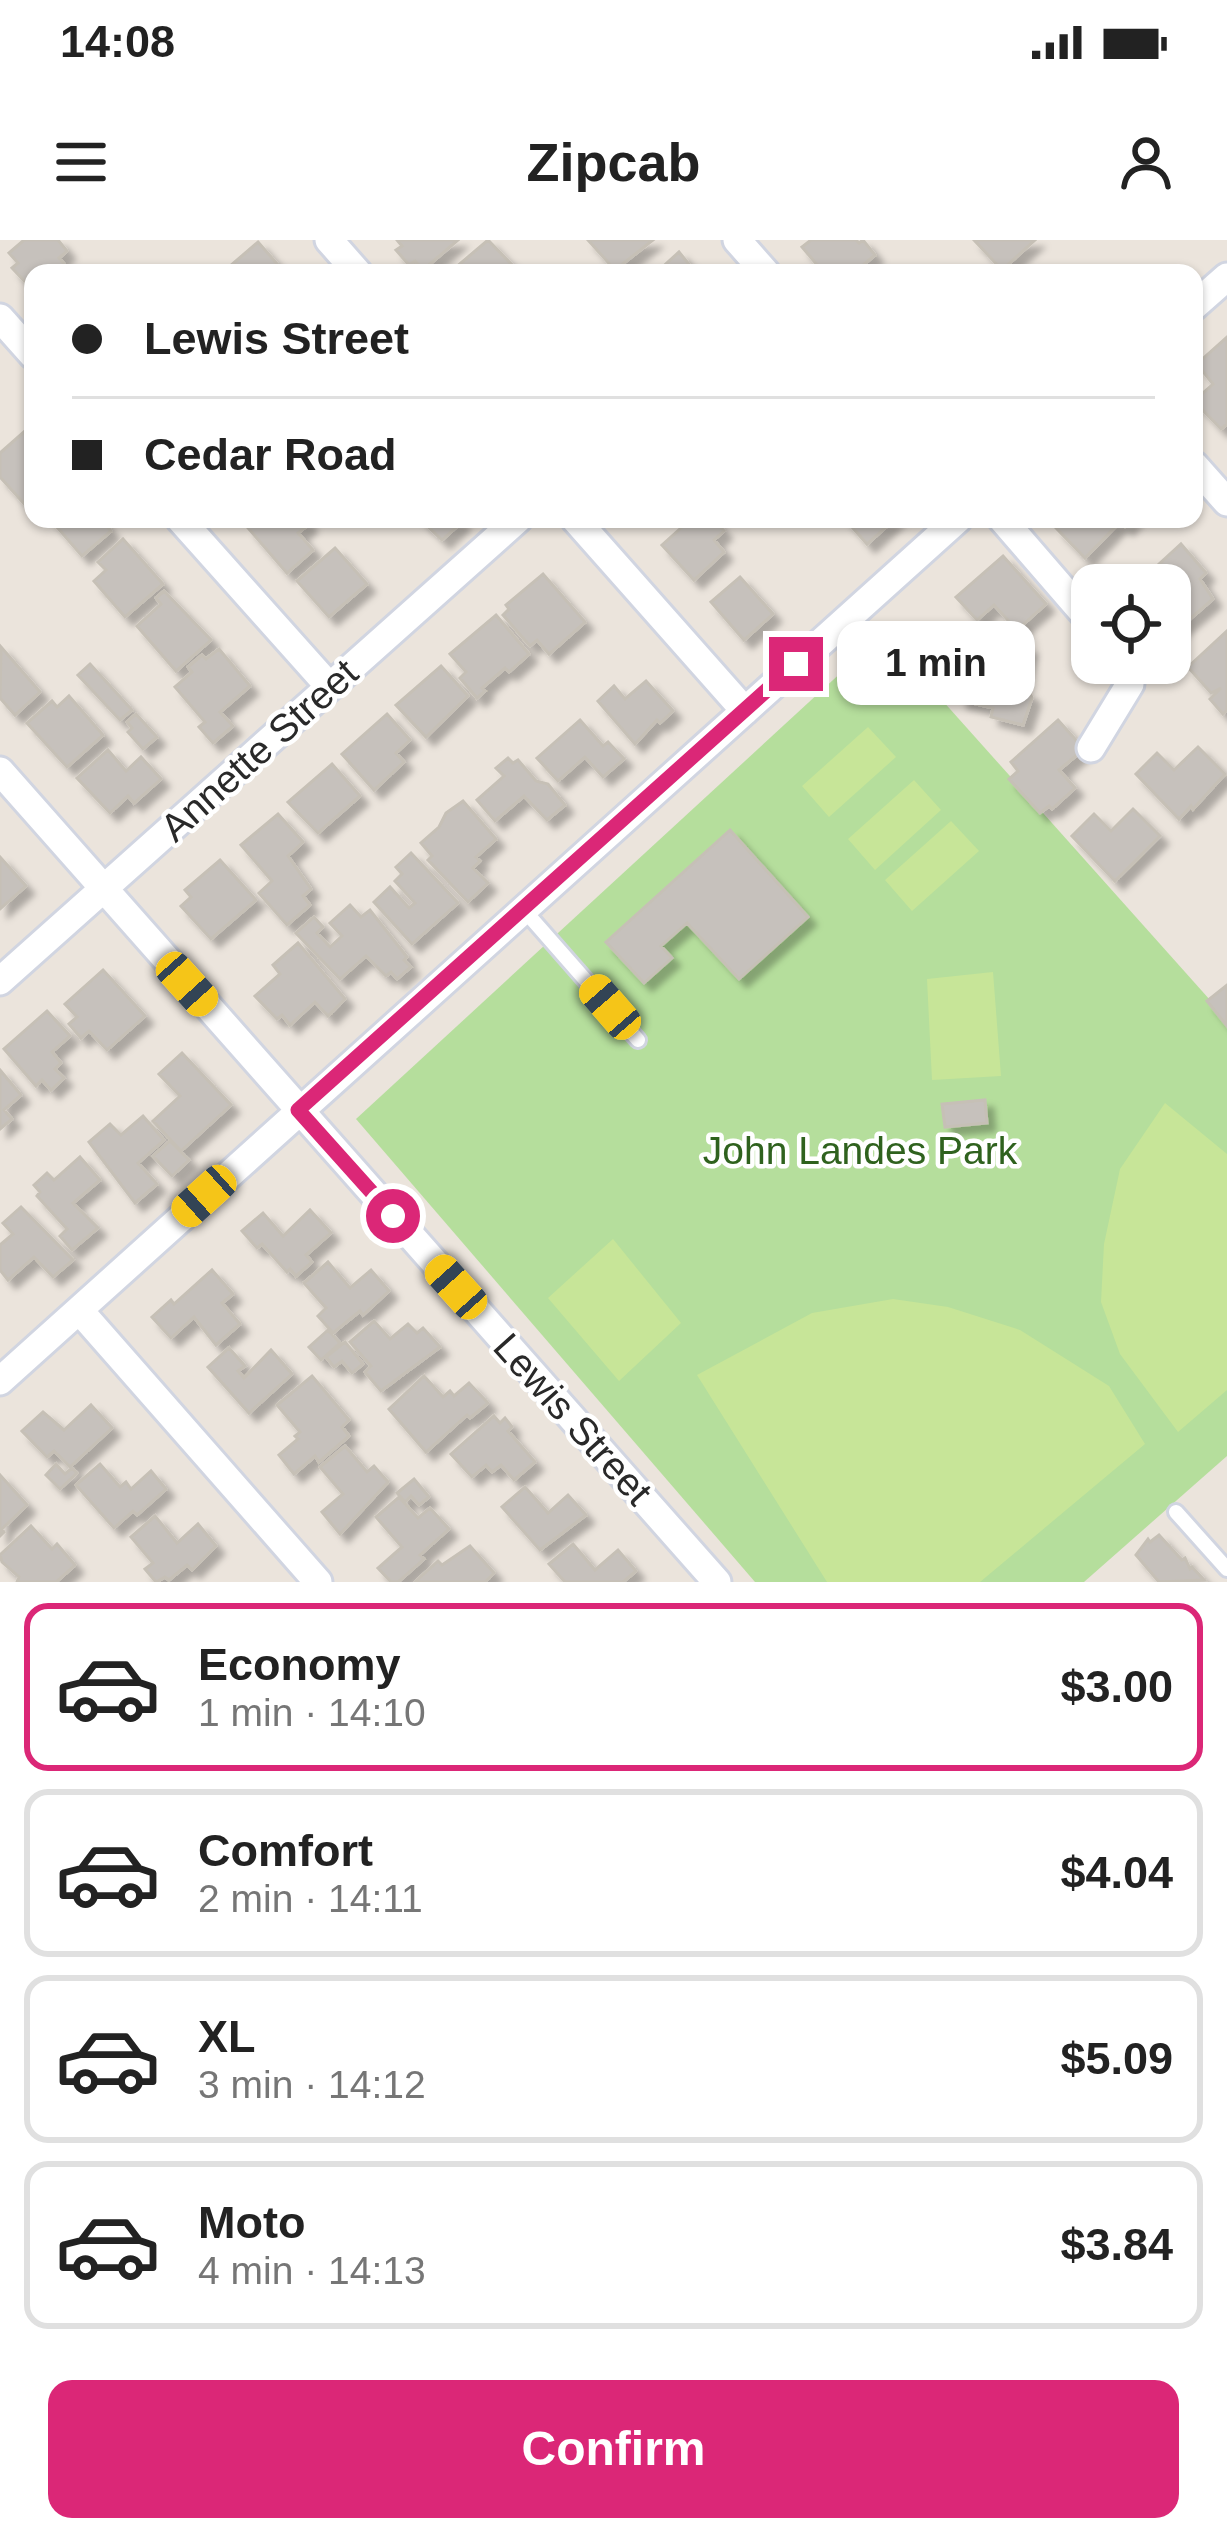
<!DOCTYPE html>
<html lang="en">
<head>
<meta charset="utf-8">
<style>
  body { margin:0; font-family:Arial,sans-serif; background:#f6f6f6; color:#222; height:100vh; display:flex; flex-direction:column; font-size:45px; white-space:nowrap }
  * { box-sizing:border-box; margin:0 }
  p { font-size:39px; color:#767676 }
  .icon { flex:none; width:66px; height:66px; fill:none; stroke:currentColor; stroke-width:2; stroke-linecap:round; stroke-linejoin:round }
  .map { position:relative; height:1342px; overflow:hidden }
  .drawer { display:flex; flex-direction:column; background:#fff; flex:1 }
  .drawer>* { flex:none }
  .banner { position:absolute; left:24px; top:24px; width:1179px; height:264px; border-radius:24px; box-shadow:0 3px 9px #0004; display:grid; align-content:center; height:264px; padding:0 48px; background:#fff }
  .tools { position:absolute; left:1071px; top:324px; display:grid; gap:24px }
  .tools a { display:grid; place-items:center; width:120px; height:120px; border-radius:24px; background:#fff; box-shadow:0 3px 9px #0004; font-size:60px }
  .end { position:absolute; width:54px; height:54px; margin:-27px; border:15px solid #db2777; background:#fff; box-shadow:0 0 0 6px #fff }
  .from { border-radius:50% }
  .bubble { position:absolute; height:84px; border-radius:24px; background:#fff; box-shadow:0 3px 9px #0004; font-size:39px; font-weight:700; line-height:84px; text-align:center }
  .car { position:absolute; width:36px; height:72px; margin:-36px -18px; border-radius:15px; box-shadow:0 0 9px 3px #0007; background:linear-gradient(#f5c518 24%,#345 0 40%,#f5c518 0 76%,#345 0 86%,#f5c518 0) }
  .banner b { display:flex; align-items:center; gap:42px; height:114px; font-size:45px }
  .banner b+b { border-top:3px solid #e0e0e0 }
  .banner i { width:30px; height:30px; background:#222 }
  ul { padding:21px 0 0; list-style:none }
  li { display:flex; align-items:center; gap:36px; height:168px; margin:0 24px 18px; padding:0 24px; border:6px solid #e0e0e0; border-radius:24px }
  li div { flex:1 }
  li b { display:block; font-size:45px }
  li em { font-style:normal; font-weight:700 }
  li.on { border-color:#db2777 }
  li>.icon { width:108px; height:108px; stroke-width:1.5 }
  .primary-button { display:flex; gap:24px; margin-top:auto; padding:24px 48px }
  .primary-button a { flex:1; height:138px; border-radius:24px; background:#db2777; color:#fff; font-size:48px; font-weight:700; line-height:138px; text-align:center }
  .status { display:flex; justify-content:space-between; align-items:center; height:84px; padding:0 60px; background:#fff; direction:ltr }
  .status svg { height:33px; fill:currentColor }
  header { display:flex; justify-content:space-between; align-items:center; height:156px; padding:0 48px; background:#fff; font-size:54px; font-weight:700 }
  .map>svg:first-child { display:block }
  .green { fill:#b5de9c }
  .pitch { fill:#c7e598 }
  .building { fill:#c6c1bc; stroke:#c6c0b6; stroke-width:3; filter:url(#shadow) }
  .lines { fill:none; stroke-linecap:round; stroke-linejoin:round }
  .lane-casing { stroke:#d1d5e1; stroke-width:20 }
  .street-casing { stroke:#d1d5e1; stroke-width:33 }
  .lane { stroke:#fff; stroke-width:14 }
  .street { stroke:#fff; stroke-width:27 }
  .route { stroke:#db2777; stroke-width:15 }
  .labels { text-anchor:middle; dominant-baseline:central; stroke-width:9; stroke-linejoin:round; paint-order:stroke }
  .street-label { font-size:39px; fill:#292929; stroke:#fff }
  .park-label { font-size:39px; fill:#2f621e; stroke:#fff }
</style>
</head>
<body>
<div class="status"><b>14:08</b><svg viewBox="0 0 49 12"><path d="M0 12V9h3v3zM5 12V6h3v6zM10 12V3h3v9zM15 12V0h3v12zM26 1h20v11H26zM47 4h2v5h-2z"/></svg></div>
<header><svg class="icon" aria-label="menu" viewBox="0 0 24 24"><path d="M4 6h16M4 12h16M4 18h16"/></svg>Zipcab<svg class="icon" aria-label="person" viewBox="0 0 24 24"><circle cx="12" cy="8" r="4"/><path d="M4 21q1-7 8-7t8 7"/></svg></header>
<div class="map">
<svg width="1227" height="1342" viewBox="0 0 1227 1342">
  <defs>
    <filter id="shadow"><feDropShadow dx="8" dy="8" stdDeviation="3" flood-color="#0004"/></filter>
  </defs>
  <rect width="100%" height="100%" fill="#ebe4dc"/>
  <path class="green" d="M 883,394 L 1227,779 L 1227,1216 L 1084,1342 L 755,1342 L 356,879 Z"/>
  <path class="pitch" d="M 868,487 L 896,517 L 829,577 L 802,546 Z
    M 914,540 L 941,570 L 875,630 L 848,599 Z
    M 951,581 L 979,611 L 912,671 L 885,640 Z
    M 993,732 L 1001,836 L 932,840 L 927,739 Z
    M 1165,863 L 1227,914 L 1227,1150 L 1178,1192 L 1120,1114 L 1101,1062 L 1104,1004 L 1120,929 Z
    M 613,999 L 681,1083 L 619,1141 L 548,1058 Z
    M 893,1059 L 948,1067 L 1020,1090 L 1109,1146 L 1145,1204 L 980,1342 L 827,1342 L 697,1135 L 812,1073 Z"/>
  <path class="building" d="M 24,0 L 58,0 L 67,11 L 59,18 L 72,33 L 33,33 L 33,39 L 27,44 L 12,28 L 18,23 L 9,13 Z
    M 397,0 L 458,0 L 423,30 L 415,21 L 409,25 L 396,10 L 402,6 Z
    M 488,0 L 520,33 L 449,33 Z
    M 588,0 L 653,0 L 615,30 Z
    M 811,0 L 856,0 L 859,3 L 863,0 L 875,15 L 854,33 L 824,33 L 802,7 Z
    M 974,0 L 1035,0 L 1002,30 Z
    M 258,2 L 285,33 L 234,33 L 229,27 Z
    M 679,12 L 696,33 L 656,33 Z
    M 1227,97 L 1227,184 L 1221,189 L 1194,161 L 1213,144 L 1197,124 Z
    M 25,191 L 33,201 L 33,263 L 28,268 L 0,237 L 0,213 Z
    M 50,279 L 101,279 L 111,291 L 82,316 Z
    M 258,279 L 305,279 L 309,284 L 298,293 L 313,310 L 287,333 L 248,288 Z
    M 420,279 L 459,279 L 462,282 L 442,300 Z
    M 691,279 L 713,279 L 724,291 L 714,300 L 724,312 L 694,340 L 662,305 Z
    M 845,279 L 895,279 L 867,304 Z
    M 1063,279 L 1133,279 L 1125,287 L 1120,282 L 1085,318 L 1056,288 Z
    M 123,299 L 163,344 L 125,377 L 94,341 L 106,330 L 98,322 Z
    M 1181,304 L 1206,333 L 1200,339 L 1213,359 L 1175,392 L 1170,386 L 1170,345 L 1153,345 L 1167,333 L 1159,324 Z
    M 335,308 L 367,344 L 329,377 L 297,341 Z
    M 1003,316 L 1046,364 L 1017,390 L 994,365 L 977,380 L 956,357 Z
    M 543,334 L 585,382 L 549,414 L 537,400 L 530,406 L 503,375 L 509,369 L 506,365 Z
    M 740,337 L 773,374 L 744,400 L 711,362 Z
    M 164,351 L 211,400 L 176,431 L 137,386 L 161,364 L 156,358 Z
    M 496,375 L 529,414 L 509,432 L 505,428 L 482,448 L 485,451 L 477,458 L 460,438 L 466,432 L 450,414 Z
    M 1227,391 L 1227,470 L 1223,474 L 1210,459 L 1221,448 L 1211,453 L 1188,427 Z
    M 972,399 L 1005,412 L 1008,402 L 1029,407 L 1019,447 L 1001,442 L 1000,446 L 1030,453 L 1032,458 L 1023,485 L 991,477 L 993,468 L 959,460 L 961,451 L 944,447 L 946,441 L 936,439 L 943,411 L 967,417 Z
    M 1,407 L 40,452 L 15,475 L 0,458 Z
    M 219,409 L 250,446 L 220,472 L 233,486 L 213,503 L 199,487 L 205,482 L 175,447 L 192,432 L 188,427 L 202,415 L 206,419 Z
    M 90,424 L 132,470 L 120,480 L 78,435 Z
    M 441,426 L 468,456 L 426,497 L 396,465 Z
    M 646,441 L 673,471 L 660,483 L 657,480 L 635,504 L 598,461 L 614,446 L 625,459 Z
    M 69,456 L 103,495 L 67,527 L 27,483 L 52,461 L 57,467 Z
    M 136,474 L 157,497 L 143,509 L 128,492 L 132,488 L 127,482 Z
    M 387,474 L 410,500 L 396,513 L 404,522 L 374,550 L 342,514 Z
    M 580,480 L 603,506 L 608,502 L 624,519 L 603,537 L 585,517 L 558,541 L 537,518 Z
    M 1058,480 L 1084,509 L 1059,530 L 1075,548 L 1052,569 L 1049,566 L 1040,573 L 1009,539 L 1018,531 L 1011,522 Z
    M 1198,507 L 1225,534 L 1193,569 L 1191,566 L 1179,579 L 1136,534 L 1157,513 L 1174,530 Z
    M 108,510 L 126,531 L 141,517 L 161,539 L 134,563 L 128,556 L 110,573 L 77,538 Z
    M 508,518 L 513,523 L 518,520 L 536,541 L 548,544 L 565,565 L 547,580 L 524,556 L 495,581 L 477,560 L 504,536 L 496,528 Z
    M 332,524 L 360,556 L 318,593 L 288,562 Z
    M 463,561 L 496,599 L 476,617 L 480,621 L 473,628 L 488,643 L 468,662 L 428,620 L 432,616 L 421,603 L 439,587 L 446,573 Z
    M 1133,569 L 1160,596 L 1115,641 L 1072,596 L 1094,574 L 1111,591 Z
    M 278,574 L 303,602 L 288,616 L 311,649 L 303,656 L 310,665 L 287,685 L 259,653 L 272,641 L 241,605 Z
    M 730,590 L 808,677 L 739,739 L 687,683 L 661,706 L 672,718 L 644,743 L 606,702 Z
    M 411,613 L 458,663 L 412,704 L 374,662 L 390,647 L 409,668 L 415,663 L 395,641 L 402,634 L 396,627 Z
    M 0,617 L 26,646 L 0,669 Z
    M 220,620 L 256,660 L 211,699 L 181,666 L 191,657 L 185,650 Z
    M 350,665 L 361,677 L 370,670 L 407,717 L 404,720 L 411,727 L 397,739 L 391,732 L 386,736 L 366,716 L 340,739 L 296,693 L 314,677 L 323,687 L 317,693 L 330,707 L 342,696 L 330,683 Z
    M 298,703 L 345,759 L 328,776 L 315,762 L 290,785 L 282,775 L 277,779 L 255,756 L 280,734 L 273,725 Z
    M 103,730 L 145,776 L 107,810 L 89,791 L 81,798 L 69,784 L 77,777 L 65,764 Z
    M 1227,745 L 1227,786 L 1207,761 Z
    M 47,771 L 70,796 L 52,812 L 61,823 L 55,829 L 64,838 L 51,850 L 42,840 L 36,846 L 4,809 Z
    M 182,813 L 231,865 L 181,911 L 153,881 L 180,856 L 159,834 Z
    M 0,830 L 21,855 L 4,870 L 12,879 L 0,889 Z
    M 985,860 L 987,883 L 945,887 L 942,864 Z
    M 143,876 L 164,900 L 138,923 L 157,944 L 135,963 L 89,902 L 110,884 L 121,895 Z
    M 170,901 L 189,920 L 172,936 L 153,916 Z
    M 80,917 L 100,940 L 73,963 L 98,988 L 72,1010 L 60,996 L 67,989 L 37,956 L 40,952 L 34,945 L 47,933 L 54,940 Z
    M 21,967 L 73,1020 L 53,1037 L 34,1017 L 8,1040 L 0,1030 L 0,1005 L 13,994 L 3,983 Z
    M 310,970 L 331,993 L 306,1015 L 312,1022 L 296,1036 L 290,1029 L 287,1032 L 262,1004 L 257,1008 L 242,991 L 263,973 L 283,996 Z
    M 328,1022 L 350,1048 L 371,1030 L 389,1051 L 363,1075 L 360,1071 L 333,1093 L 318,1076 L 326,1068 L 304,1043 Z
    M 212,1030 L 233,1054 L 222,1063 L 240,1084 L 216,1105 L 194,1077 L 171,1098 L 152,1077 L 171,1060 L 174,1064 Z
    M 374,1081 L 390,1099 L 408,1084 L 417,1093 L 423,1088 L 440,1107 L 381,1151 L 365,1132 L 371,1126 L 350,1102 Z
    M 328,1090 L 340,1103 L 321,1120 L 309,1107 Z
    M 345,1102 L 363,1124 L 352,1133 L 342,1121 L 334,1127 L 326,1117 Z
    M 229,1108 L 245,1126 L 238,1131 L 244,1138 L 271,1110 L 292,1134 L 249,1173 L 208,1127 Z
    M 312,1136 L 349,1180 L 342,1187 L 349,1196 L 319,1222 L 315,1216 L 294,1234 L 279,1215 L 298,1199 L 295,1196 L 300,1192 L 277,1165 Z
    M 424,1136 L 443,1157 L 450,1151 L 454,1156 L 469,1143 L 488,1163 L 470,1178 L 467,1175 L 426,1212 L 389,1169 Z
    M 91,1165 L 112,1188 L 70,1227 L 54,1211 L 47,1217 L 22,1191 L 43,1172 L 64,1190 Z
    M 494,1176 L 500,1183 L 505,1178 L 512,1187 L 508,1191 L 535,1222 L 514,1240 L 501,1225 L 492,1232 L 486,1225 L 472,1237 L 451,1214 Z
    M 345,1206 L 367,1232 L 374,1226 L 388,1242 L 340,1294 L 322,1272 L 343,1254 L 320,1227 Z
    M 56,1224 L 65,1234 L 72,1228 L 77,1233 L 60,1249 L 46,1235 Z
    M 100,1224 L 120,1247 L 126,1242 L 131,1249 L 151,1231 L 166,1249 L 137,1275 L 133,1271 L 114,1288 L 76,1245 Z
    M 0,1235 L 27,1265 L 2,1289 L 4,1292 L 0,1296 Z
    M 414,1239 L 429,1257 L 419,1265 L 411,1256 L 405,1262 L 397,1253 Z
    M 525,1247 L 548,1273 L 568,1255 L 586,1275 L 540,1310 L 502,1267 Z
    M 399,1257 L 418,1278 L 430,1268 L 449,1289 L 420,1315 L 424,1319 L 398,1342 L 391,1342 L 378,1328 L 402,1307 L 376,1277 Z
    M 155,1276 L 177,1303 L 198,1284 L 216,1306 L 192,1330 L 187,1325 L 169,1340 L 165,1337 L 156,1342 L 145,1329 L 153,1323 L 131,1297 Z
    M 31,1286 L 52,1309 L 57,1304 L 75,1325 L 56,1342 L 17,1342 L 19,1337 L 2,1322 L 0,1315 Z
    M 1159,1295 L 1182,1320 L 1185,1318 L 1190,1329 L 1192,1327 L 1204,1340 L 1159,1342 L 1136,1315 L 1148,1299 L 1150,1302 Z
    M 573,1304 L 595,1330 L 618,1310 L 636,1331 L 623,1342 L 565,1342 L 549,1324 Z
    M 470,1306 L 494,1333 L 485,1342 L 415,1342 L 438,1321 L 442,1325 Z"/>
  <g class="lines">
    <g class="lane-casing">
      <path id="lane" d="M 524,670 L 638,800
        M 1176,1272 L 1227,1329"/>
    </g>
    <g class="street-casing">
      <path id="street" d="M 329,0 L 358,33
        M 737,0 L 766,33
        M 1194,66 L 1227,37
        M 0,78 L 33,115
        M 1194,225 L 1227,262
        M 180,279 L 329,446
        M 575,279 L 745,471
        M 1002,279 L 1092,383
        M 1091,508 L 1130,444 L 1126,423
        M 0,531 L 717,1342
        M 0,741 L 518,279
        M 79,1070 L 318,1342
        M 0,1141 L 958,279"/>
    </g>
    <use href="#lane" class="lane"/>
    <use href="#street" class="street"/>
  </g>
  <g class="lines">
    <path class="route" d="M 393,976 L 298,870 L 796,424"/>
  </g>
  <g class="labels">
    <g class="street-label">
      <text transform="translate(259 510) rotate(-42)">Annette Street</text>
      <text transform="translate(573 1179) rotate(48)">Lewis Street</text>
    </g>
    <g class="park-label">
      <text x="860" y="910">John Landes Park</text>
    </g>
  </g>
</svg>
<div class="tools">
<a><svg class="icon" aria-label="locate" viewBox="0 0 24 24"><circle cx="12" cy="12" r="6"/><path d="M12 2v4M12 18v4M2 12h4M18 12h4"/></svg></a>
</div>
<i class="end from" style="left:393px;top:976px"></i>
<i class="end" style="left:796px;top:424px"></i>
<div class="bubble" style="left:837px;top:381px;width:198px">1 min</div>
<i class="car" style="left:187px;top:744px;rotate:138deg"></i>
<i class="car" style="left:610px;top:767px;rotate:319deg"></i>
<i class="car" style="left:204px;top:956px;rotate:228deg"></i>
<i class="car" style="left:456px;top:1047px;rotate:318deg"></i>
<div class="banner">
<b><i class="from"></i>Lewis Street</b>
<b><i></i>Cedar Road</b>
</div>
</div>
<section class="drawer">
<ul>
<li class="on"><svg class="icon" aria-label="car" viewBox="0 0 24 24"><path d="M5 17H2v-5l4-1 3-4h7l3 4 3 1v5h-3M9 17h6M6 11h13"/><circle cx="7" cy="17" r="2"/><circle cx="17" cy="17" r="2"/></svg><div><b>Economy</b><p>1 min · 14:10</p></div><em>$3.00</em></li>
<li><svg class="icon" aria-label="car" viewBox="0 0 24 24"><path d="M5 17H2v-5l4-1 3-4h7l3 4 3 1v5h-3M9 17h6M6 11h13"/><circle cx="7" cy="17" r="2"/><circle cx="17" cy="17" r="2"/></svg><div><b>Comfort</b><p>2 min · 14:11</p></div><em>$4.04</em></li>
<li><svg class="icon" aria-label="car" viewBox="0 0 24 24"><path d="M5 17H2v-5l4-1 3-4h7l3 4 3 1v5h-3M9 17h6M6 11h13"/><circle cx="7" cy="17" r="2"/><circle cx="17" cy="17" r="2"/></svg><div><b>XL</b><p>3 min · 14:12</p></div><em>$5.09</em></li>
<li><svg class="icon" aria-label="car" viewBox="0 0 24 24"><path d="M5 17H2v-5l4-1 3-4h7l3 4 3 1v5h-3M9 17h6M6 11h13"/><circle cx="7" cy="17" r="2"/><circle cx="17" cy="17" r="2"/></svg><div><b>Moto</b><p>4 min · 14:13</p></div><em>$3.84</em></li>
</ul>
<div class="primary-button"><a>Confirm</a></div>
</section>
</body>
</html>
